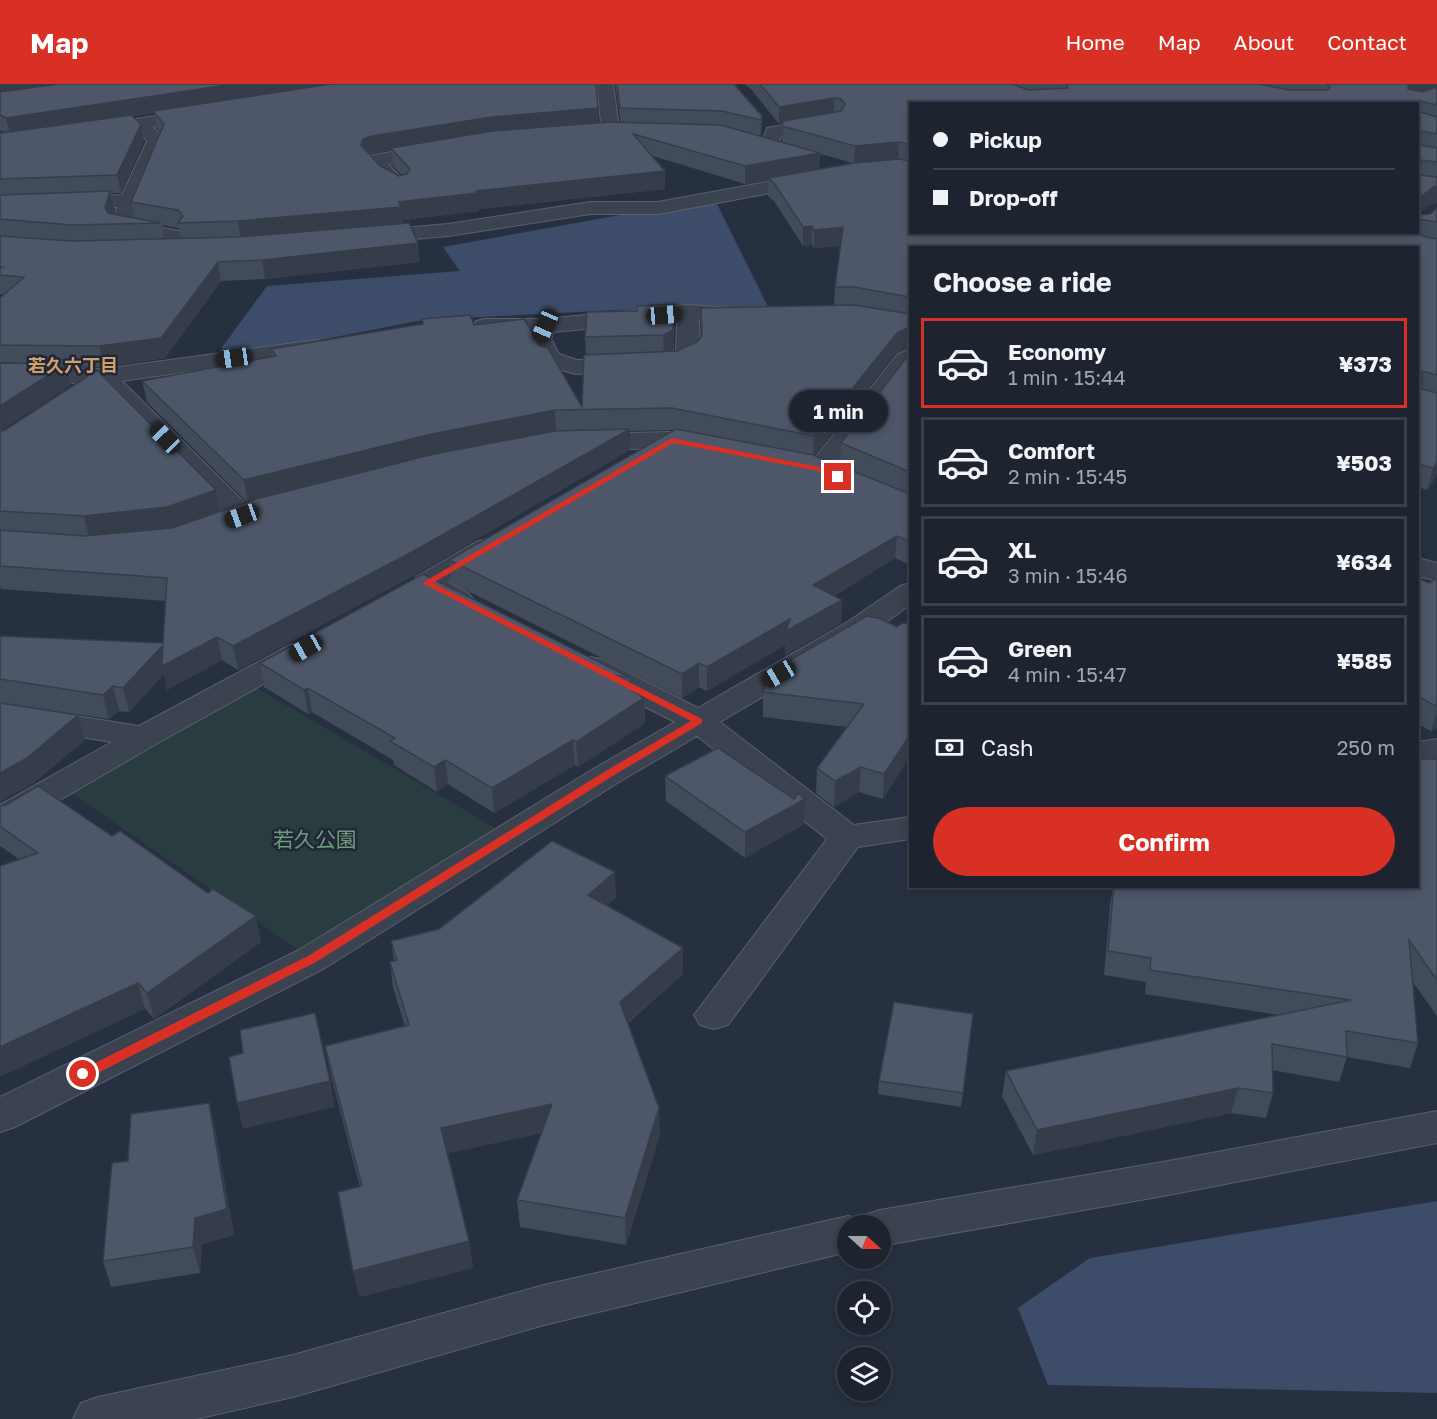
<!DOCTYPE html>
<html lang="en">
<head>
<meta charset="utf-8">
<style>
  body { margin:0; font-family:"Golos Text","Noto Sans JP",sans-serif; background:#2a303c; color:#f1f3f6; height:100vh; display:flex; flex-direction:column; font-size:22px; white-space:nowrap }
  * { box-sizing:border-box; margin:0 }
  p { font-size:20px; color:#a0a4ab }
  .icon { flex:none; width:33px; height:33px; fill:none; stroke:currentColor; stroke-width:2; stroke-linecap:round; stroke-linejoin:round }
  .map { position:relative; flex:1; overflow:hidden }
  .side { position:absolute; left:909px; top:162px; width:510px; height:642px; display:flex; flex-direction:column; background:#1d2430; border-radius:0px; box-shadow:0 3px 9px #0003,0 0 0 2px #3b414c }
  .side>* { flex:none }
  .top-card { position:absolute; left:909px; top:18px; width:510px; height:132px; border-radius:0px; box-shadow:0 3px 9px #0003,0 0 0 2px #3b414c; display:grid; align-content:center; height:132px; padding:0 24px; background:#1d2430 }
  .needle { width:39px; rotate:111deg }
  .controls { position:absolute; left:837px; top:1131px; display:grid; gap:12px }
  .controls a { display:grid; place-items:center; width:54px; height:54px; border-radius:50%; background:#1d2430; box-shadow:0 3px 9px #0003,0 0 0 2px #3b414c; font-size:30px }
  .end { position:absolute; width:27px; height:27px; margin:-14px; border:8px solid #d93025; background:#fff; box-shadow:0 0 0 3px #fff }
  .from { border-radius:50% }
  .bubble { position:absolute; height:42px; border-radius:21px; background:#1d2430; box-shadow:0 3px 9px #0003,0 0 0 2px #3b414c; font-size:20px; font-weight:700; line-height:42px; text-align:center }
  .car { position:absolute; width:18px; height:36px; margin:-18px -9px; border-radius:8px; box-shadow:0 0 4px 2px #0007; background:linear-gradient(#222 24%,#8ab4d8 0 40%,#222 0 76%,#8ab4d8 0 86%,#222 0) }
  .top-card b { display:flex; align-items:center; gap:21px; height:57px; font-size:22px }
  .top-card b+b { border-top:2px solid #3b414c }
  .top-card i { width:15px; height:15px; background:#f1f3f6 }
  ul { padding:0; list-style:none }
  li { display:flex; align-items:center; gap:18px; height:90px; margin:0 12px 9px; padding:0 12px; border:3px solid #3b414c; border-radius:0px }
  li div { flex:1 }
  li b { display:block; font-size:22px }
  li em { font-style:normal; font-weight:700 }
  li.current { border-color:#d93025 }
  li>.icon { width:54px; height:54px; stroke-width:1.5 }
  h2 { padding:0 24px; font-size:27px; line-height:72px }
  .pay { display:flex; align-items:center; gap:15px; height:66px; padding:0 24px; font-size:22px }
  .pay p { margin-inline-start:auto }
  .primary-button { display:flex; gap:12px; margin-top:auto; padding:12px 24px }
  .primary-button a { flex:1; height:69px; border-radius:36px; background:#d93025; color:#fff; font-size:24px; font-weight:700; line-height:69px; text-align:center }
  header { display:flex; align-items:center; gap:36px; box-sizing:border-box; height:84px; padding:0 30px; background:#d93025; color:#fff }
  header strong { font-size:28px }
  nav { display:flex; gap:33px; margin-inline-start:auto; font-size:21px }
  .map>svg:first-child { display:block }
  .green { fill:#293d41 }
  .water { fill:#3d4d69 }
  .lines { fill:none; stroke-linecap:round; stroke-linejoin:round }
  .minor-casing { stroke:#59606e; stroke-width:2 }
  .tertiary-casing { stroke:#59606e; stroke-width:2 }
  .minor { fill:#3b4250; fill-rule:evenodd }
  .tertiary { fill:#3b4250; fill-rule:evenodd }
  .wall { fill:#424b5a; fill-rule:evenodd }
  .shaded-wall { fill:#363d4a }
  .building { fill:#4d5769; stroke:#363d4a; stroke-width:1.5 }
  .route { fill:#d93025 }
  .labels { text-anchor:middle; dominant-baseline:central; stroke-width:5; stroke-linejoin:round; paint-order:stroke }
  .far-neighbourhood-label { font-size:18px; font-weight:bold; fill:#d39e6a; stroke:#202736 }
  .park-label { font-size:21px; fill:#6f9b7c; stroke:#202736 }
</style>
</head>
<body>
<header>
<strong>Map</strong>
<nav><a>Home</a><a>Map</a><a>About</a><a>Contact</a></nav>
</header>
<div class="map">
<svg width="1437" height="1335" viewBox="0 0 1437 1335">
  <rect width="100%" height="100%" fill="#273040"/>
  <path class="green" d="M 245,597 L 509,752 L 312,875 L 60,701 Z"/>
  <path class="water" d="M 714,114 L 773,233 L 656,224 L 423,236 L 212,277 L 267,202 L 460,187 L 443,163 Z
    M 1437,1117 L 1437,1309 L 1048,1301 L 1018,1224 L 1090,1174 Z"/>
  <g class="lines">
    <g class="minor-casing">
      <path id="minor" d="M 597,0 L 613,0 L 619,43 L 651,45 L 654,49 L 651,53 L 605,52 L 602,48 Z
        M 200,25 L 206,26 L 209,30 L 206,34 L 153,43 L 165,56 L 132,138 L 231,157 L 234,161 L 231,165 L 224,167 L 114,146 L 111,142 L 117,123 L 0,127 L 0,115 L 122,111 L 147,57 L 135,45 L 97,51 L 91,50 L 88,46 L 91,42 Z
        M 826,34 L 832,35 L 835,39 L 832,43 L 781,52 L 776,68 L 762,68 L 760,64 L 767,44 Z
        M 437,60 L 444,62 L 446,66 L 444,70 L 388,80 L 410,103 L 407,107 C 390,111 374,90 365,77 L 367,73 L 374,71 Z
        M 811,90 L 818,92 L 821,96 L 818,100 L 658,130 L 590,130 L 448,152 L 369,159 L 362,157 L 359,153 L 362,149 L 369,147 L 448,140 L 590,118 L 658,118 Z
        M 688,221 L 746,225 L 754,227 L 757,232 L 754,237 L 746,239 L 699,236 L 700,271 L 696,276 L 676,285 L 575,290 L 542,280 L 527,255 L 530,249 L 476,247 L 473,242 L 476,237 L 484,235 L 545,235 ZM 677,236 L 676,268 L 664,273 L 577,276 L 559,270 L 551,255 L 554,248 Z
        M 317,256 L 325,258 L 329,263 L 325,268 L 122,297 L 252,426 L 256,432 L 252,438 L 242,440 L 232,438 L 102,304 L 91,307 L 82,305 L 80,299 L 0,297 L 0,283 L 104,285 Z
        M 910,265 L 910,285 L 829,391 L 820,393 L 811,391 L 807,385 L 811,379 L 897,271 Z
        M 672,348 L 681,351 L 685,356 L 681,361 L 672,364 L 585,366 L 576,363 L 572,358 L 576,353 L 585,350 Z
        M 488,455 L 498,457 L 502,463 L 498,469 L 448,498 L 468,509 L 473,515 L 468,521 C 451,526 422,514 412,499 L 416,493 L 478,457 Z
        M 1418,474 L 1437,479 L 1437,497 L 1418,492 Z
        M 910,499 L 910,521 L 871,549 L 720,638 L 854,741 L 910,733 L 910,755 L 858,763 L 728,941 L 714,945 L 700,941 L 694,931 L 827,755 L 697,652 L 619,698 L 325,884 L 15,1043 L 0,1048 L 0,1013 L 299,866 L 595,684 L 675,638 L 579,589 L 575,582 L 579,575 L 590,573 L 601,575 L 698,624 L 849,537 L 900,502 Z
        M 301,558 L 312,561 L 316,567 L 312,573 L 156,660 L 12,744 L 0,747 L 0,721 L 112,658 L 0,640 L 0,620 L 139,642 L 290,561 Z
        M 1437,655 L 1437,675 L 1418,678 L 1418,658 Z"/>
    </g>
    <g class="tertiary-casing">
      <path id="tertiary" d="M 1437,1027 L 1437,1059 L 1163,1112 L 880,1162 L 880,1142 L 848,1142 L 848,1168 L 544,1241 L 293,1313 L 196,1335 L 73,1335 L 81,1319 L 98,1313 L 293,1271 L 544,1201 L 848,1132 L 862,1136 L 864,1131 L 880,1126 L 1163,1078 Z"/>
    </g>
    <use href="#minor" class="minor"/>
    <use href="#tertiary" class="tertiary"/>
  </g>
  <path class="wall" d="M 0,0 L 598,39 L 621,39 L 615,0 L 734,0 L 762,32 L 761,52 L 782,58 L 783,39 L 779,40 L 751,5 L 744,0 L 1437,0 L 1437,119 L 1429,121 L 1419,129 L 1419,131 L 1430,130 L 1437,124 L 1437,391 L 1427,406 L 1418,403 L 1418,164 L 910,164 L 910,263 L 895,270 L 814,372 L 864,391 L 840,381 L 841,359 L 910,269 L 910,481 L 895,474 L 834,512 L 842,516 L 841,539 L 785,571 L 785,561 L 707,607 L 699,603 L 682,614 L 452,499 L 449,476 L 674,346 L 630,347 L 630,366 L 415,491 L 238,586 L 222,576 L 167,606 L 164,590 L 129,628 L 119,627 L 109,635 L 0,619 L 0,552 L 163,559 L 166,517 L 1,505 L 0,502 L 0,347 L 216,406 L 220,427 L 247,418 L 147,318 L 142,297 L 272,273 L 271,265 L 422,240 L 422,235 L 474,241 L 539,261 L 582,323 L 586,271 L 585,253 L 637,227 L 674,220 L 674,266 L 677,267 L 834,222 L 835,203 L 840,162 L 814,164 L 812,161 L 803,162 L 774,117 L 768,112 L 768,96 L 745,100 L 653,72 L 665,87 L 665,105 L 479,125 L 479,127 L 403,136 L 403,139 L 420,178 L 265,195 L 221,197 L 165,274 L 104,283 L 66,282 L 71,301 L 0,347 L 0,214 L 4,211 L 0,210 L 0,48 L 5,48 L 0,46 ZM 910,20 L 1418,20 L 1418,148 L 910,148 ZM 154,29 L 157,44 L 160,48 L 131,118 L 135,134 L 113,130 L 114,125 L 111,109 L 121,109 L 144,57 L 133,32 ZM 391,66 L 393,82 L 402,91 L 399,92 L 380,82 L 369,70 ZM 820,70 L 846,77 L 852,79 L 819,85 ZM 162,141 L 179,144 L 181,155 L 164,155 Z
    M 423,490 L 629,593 L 629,604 L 644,614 L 645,639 L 578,683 L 575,681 L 494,729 L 448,700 L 437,708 L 394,681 L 393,676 L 312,628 L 308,630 L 264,603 L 260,579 Z
    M 1418,494 L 1429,499 L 1437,494 L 1437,643 L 1431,647 L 1418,640 Z
    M 897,543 L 883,715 L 859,708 L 834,723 L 816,709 L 817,684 L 847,643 L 763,633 L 763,608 Z
    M 1437,675 L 1437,932 L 1412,897 L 1418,959 L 1410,984 L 1347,973 L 1339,998 L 1272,986 L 1273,1009 L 1266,1034 L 1231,1029 L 1033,1071 L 1002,1012 L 1006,987 L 1279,931 L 1145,910 L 1146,898 L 1104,891 L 1110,821 L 1113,802 L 1418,802 Z
    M 665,692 L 794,715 L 805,715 L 804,740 L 745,774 L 666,717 Z
    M 0,722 L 261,858 L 154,935 L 19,775 L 0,762 Z
    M 616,813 L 607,821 L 683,864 L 683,890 L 628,939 L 660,1050 L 626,1161 L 520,1143 L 517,1116 L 542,1049 L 448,1069 L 469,1157 L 473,1184 L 359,1213 L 360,1103 L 330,988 L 325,962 L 405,942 L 393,904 L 390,878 L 394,877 L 391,857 Z
    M 973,930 L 961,1023 L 878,1010 L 879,997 Z
    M 209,1019 L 215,1045 L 234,1151 L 202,1160 L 200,1189 L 111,1203 L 103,1177 L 128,1077 Z"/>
  <path class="shaded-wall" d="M 0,0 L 74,0 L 0,11 Z
    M 234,0 L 344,0 L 153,27 L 154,29 L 10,51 L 6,34 Z
    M 1410,0 L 1437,0 L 1437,6 L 1404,19 L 1408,2 Z
    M 834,14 L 834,31 L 779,40 L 779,23 Z
    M 598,24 L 599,41 L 391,64 L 391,66 L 374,69 L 365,72 L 361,61 L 363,55 L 372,52 L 492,33 Z
    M 762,32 L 762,49 L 760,53 L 761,36 Z
    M 141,40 L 144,57 L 121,109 L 117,91 Z
    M 899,58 L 898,76 L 854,80 L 855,62 Z
    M 820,69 L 819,87 L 768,94 L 768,96 L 745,100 L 745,82 Z
    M 665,87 L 665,105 L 479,125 L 479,127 L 403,136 L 403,142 L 241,156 L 238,137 L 399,118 L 476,107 Z
    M 1437,102 L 1437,119 L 1429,121 L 1418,130 L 1421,113 L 1433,103 Z
    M 110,107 L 114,125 L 109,141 L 105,123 Z
    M 812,142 L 812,161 L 803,162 L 803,143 Z
    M 843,143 L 842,162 L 814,164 L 814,146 Z
    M 418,159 L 420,178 L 265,195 L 262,176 Z
    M 218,178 L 221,197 L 165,274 L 104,283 L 99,262 Z
    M 674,220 L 674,266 L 664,271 L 663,251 Z
    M 910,243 L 910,263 L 895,270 L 813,374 L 814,352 L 897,249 Z
    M 66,280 L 71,301 L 0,347 L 0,322 Z
    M 555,326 L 556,348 L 248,419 L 244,396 L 432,350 Z
    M 630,345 L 630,366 L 415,491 L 238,586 L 233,562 Z
    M 1437,378 L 1437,391 L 1427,406 L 1433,384 Z
    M 216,406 L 220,428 L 171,446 L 89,455 L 84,432 Z
    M 897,452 L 895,474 L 812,525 L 813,501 Z
    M 842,516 L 841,539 L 785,571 L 785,561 L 707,607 L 707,583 L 790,535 Z
    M 217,553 L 222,576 L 167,606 L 164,590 L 129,628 L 123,604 L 163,561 Z
    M 699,579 L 699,603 L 682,614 L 682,590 Z
    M 113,602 L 119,627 L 109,635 L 103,611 Z
    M 308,604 L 312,628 L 308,630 L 304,606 Z
    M 644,614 L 645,639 L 578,683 L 576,658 Z
    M 1437,625 L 1437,643 L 1431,647 Z
    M 78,631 L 85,656 L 34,699 L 0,718 L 0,689 Z
    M 910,651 L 910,673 L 883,715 L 884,690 Z
    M 573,656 L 575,681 L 494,729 L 492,704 Z
    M 445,676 L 448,700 L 437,708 L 434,683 Z
    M 861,683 L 859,708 L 834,723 L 835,697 Z
    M 805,715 L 804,740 L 745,774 L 745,748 Z
    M 615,788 L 616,813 L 590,836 L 588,811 Z
    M 256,832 L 261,858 L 154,935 L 147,909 Z
    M 683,864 L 683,890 L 621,944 L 620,918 Z
    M 138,899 L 145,925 L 0,993 L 0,963 Z
    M 330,997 L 335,1023 L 243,1045 L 237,1019 Z
    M 1238,1004 L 1231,1029 L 1033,1071 L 1037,1046 Z
    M 209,1019 L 215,1045 L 234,1151 L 202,1160 L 200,1189 L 193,1163 L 195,1134 Z
    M 552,1020 L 554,1046 L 445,1070 L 441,1044 Z
    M 659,1024 L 660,1050 L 626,1161 L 625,1134 Z
    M 469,1157 L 473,1184 L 359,1213 L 353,1187 Z"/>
  <path class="building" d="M 58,0 L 234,0 L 6,34 L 0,31 L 0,8 Z
    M 331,0 L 596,0 L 598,24 L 492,33 L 372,52 L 363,55 L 361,61 L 380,82 L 399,92 L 407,90 L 410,85 L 391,64 L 492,47 L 610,38 L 721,41 L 820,69 L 745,82 L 633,50 L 665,87 L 476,107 L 477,109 L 399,118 L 401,123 L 238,137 L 178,139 L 183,132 L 178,126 L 131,118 L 164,40 L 153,27 Z
    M 617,0 L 734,0 L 762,32 L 761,36 L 722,27 L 620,24 Z
    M 760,0 L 1013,0 L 1028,6 L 1068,4 L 1066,0 L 1259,0 L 1290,6 L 1328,6 L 1330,3 L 1326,0 L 1410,0 L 1408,2 L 1408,5 L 1422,8 L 1437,3 L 1437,21 L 1420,17 L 1420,28 L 1437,33 L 1437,50 L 1421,47 L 1420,61 L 1437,64 L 1437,78 L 1421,76 L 1420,91 L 1437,93 L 1437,102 L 1433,103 L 1421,113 L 1419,131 L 1430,130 L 1437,124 L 1437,138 L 1418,135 L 1418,20 L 910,20 L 910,61 L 899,58 L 855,62 L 782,42 L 783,37 L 841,27 L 845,20 L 841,15 L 834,14 L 779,23 Z
    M 131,31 L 141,40 L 117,91 L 0,95 L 0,48 L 2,49 Z
    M 899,75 L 910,77 L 910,148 L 1418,148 L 1418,147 L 1420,147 L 1422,152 L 1437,155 L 1437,291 L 1422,287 L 1422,305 L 1437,309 L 1437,378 L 1433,384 L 1418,380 L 1418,164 L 910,164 L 910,213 L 854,203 L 835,203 L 843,143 L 814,146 L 812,142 L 803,143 L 774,99 L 768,94 L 855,79 Z
    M 110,107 L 105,123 L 108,129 L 161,139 L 72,141 L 0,135 L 0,111 Z
    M 409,139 L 418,159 L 262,176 L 218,178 L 161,254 L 99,262 L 0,261 L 0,214 L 24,193 L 0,191 L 0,185 L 3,183 L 0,183 L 0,152 L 72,157 L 238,153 Z
    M 674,220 L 673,246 L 663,251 L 585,253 L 587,228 L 637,227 L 637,222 Z
    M 854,221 L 910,230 L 910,243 L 897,249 L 814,352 L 672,324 L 555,326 L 432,350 L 244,396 L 142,297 L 276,272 L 271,265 L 423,240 L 422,235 L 470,231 L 474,241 L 524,235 L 539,261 L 548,264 L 582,323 L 584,271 L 677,267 L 697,258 L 702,252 L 701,224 Z
    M 910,269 L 910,388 L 841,359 Z
    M 0,279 L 66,280 L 0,322 Z
    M 97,286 L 216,406 L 167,423 L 84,432 L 0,427 L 0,347 L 5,346 Z
    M 630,345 L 412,468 L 233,562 L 217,553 L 162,582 L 163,561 L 123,604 L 113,602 L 103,611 L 0,595 L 0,552 L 163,559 L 167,494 L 0,482 L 0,446 L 84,452 L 172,444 L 256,415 L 434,370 L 555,347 Z
    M 676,345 L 813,371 L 910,410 L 910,458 L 897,452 L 813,501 L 842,516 L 786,547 L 790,535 L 707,583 L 699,579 L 682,590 L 449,476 Z
    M 423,490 L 629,593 L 609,591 L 644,614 L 576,658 L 573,656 L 492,704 L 445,676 L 434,683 L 390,657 L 395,654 L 308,604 L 304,606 L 260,579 Z
    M 1418,494 L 1429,499 L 1437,494 L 1437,623 L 1418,612 Z
    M 867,532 L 879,534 L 897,543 L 903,539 L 910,540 L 910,651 L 884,690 L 861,683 L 835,697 L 817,684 L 864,620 L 763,608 L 771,587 Z
    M 0,619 L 78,631 L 27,674 L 0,689 Z
    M 718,664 L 794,715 L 798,709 L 805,715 L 745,748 L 665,692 Z
    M 1418,675 L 1437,675 L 1437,896 L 1409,856 L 1418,959 L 1346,947 L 1347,973 L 1272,960 L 1273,1009 L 1238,1004 L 1037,1046 L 1006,987 L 1351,916 L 1150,886 L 1151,874 L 1108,867 L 1114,802 L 1418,802 Z
    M 38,702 L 112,752 L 120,747 L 208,809 L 213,805 L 256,832 L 147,909 L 138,899 L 0,963 L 0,782 L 38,769 L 0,742 L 0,722 L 6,721 Z
    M 552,757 L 615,788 L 588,811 L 683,864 L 620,918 L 659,1024 L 625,1134 L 517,1116 L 552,1020 L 441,1044 L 469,1157 L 353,1187 L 338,1108 L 362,1102 L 325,962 L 409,941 L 390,878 L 397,876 L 391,857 L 439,845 Z
    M 894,918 L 973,930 L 963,1009 L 879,997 Z
    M 315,929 L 330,997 L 237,1019 L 229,973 L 243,969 L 240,946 Z
    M 209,1019 L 227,1125 L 195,1134 L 193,1163 L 103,1177 L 112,1079 L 128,1077 L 131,1030 Z"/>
  <path class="route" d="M 672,354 L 820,383 L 842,393 L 838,395 L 818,387 L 673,359 L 433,499 L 702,635 L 702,639 L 611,693 L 316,878 L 88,994 L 79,994 L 79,987 L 308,872 L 604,688 L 691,637 L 422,499 Z"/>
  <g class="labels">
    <g class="far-neighbourhood-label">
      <text x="73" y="281">若久六丁目</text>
    </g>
    <g class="park-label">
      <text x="315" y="755">若久公園</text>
    </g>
  </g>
</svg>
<div class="controls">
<a><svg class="needle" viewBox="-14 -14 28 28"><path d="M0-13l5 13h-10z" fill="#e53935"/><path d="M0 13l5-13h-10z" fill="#a0a4ab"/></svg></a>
<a><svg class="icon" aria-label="locate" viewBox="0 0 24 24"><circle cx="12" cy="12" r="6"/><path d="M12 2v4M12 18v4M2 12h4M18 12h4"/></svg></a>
<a><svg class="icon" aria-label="layers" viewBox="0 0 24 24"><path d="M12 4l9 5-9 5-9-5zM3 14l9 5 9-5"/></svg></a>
</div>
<i class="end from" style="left:83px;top:990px"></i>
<i class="end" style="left:838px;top:393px"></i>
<div class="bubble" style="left:789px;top:306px;width:99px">1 min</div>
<i class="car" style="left:664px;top:231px;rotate:85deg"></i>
<i class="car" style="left:545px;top:242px;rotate:204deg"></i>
<i class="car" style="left:234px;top:274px;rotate:262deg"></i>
<i class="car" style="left:165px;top:354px;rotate:316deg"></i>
<i class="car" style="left:242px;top:432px;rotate:250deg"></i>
<i class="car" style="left:306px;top:564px;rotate:241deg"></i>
<i class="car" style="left:779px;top:590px;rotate:240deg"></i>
<div class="top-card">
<b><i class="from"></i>Pickup</b>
<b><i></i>Drop-off</b>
</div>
<section class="side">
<h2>Choose a ride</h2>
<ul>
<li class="current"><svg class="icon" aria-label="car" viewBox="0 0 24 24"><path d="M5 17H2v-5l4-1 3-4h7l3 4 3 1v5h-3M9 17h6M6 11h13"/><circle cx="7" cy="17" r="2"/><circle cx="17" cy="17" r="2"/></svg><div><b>Economy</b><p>1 min · 15:44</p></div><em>¥373</em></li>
<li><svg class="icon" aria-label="car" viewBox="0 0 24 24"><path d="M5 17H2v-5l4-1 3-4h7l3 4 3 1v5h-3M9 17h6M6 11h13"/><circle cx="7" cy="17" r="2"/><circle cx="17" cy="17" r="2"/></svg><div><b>Comfort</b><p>2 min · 15:45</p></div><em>¥503</em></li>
<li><svg class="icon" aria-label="car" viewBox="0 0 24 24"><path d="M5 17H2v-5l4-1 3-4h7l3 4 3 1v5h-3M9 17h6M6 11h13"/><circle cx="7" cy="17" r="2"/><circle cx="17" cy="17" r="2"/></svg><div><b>XL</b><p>3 min · 15:46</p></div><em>¥634</em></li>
<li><svg class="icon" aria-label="car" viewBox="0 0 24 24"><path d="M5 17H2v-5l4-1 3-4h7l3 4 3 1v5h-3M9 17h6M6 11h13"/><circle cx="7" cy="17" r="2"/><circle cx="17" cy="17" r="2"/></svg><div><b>Green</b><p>4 min · 15:47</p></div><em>¥585</em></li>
</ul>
<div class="pay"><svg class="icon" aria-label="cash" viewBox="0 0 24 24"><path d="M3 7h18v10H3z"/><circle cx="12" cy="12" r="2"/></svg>Cash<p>250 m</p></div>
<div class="primary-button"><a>Confirm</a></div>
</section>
</div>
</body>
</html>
